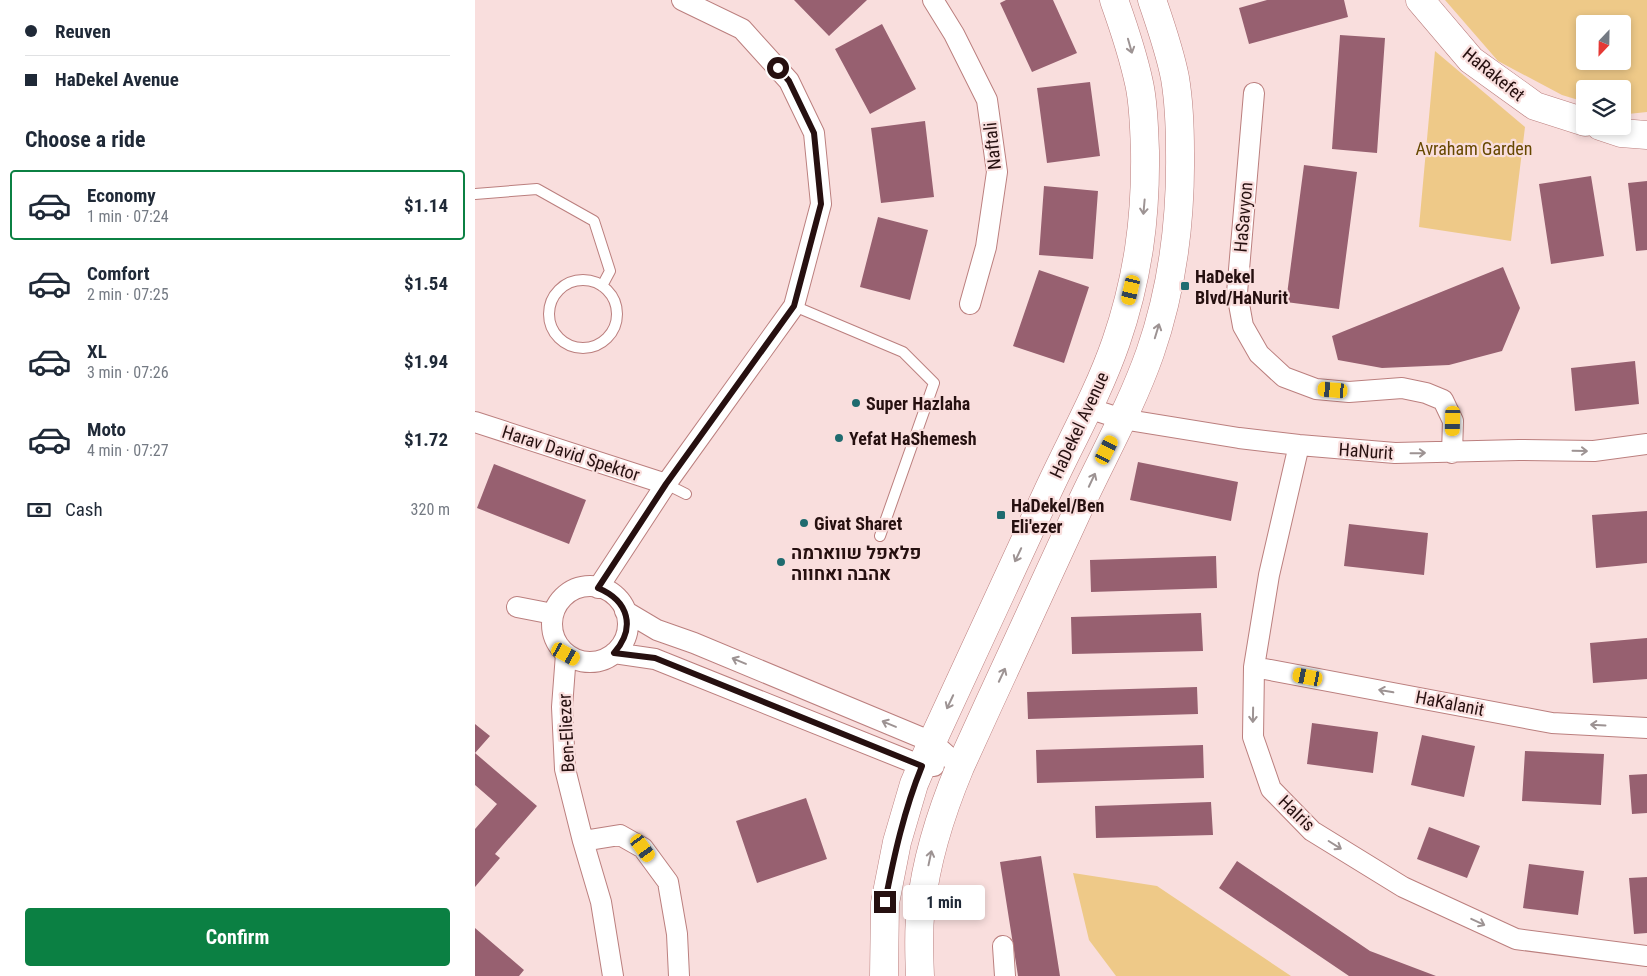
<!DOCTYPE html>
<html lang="en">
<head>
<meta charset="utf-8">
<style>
  body { margin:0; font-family:"Roboto Condensed",Heebo,sans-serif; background:#f6f6f7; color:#1f2937; height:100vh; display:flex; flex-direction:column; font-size:19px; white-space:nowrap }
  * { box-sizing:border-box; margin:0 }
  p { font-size:16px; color:#747a83 }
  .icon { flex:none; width:28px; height:28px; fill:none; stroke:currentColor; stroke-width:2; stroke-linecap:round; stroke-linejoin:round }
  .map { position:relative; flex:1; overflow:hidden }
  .side { display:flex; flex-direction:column; background:#fff; width:475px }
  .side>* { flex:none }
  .hud { display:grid; align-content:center; height:110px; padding:0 25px; background:#fff }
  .needle { width:32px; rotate:202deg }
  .buttons { position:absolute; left:1101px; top:15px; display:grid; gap:10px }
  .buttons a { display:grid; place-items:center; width:55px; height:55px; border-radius:5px; background:#fff; box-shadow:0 2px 8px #0003; font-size:25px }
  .end { position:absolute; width:22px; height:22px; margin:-11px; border:6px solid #261010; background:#fff; box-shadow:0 0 0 2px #fff }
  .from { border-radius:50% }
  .bubble { position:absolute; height:35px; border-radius:5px; background:#fff; box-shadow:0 2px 8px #0003; font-size:16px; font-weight:700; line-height:35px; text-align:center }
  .car { position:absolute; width:15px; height:30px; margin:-15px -8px; border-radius:6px; box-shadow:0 0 4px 1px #0007; background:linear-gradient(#f5c518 24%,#345 0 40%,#f5c518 0 76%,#345 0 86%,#f5c518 0) }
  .hud b { display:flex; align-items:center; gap:18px; height:48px; font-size:19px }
  .hud b+b { border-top:1px solid #e0e1e3 }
  .hud i { width:12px; height:12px; background:#1f2937 }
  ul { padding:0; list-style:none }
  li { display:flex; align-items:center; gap:15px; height:70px; margin:0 10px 8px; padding:0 15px; border:2px solid transparent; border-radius:5px }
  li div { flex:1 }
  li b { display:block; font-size:19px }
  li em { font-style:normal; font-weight:700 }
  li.selected { border-color:#0b8043 }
  li>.icon { width:45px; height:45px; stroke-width:1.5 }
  h2 { padding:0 25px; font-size:22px; line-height:60px }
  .pay { display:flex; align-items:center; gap:12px; height:55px; padding:0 25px; font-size:19px }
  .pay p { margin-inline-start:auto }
  .primary-button { display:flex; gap:10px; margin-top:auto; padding:10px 25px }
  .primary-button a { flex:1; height:58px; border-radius:5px; background:#0b8043; color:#fff; font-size:20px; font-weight:700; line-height:58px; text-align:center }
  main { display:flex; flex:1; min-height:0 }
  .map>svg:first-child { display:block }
  .green { fill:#eec988; fill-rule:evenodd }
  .building { fill:#976070 }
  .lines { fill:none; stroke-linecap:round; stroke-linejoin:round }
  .lane-casing { stroke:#bb7f7e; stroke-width:12 }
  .street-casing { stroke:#bb7f7e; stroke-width:22 }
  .secondary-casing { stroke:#bb7f7e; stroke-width:29 }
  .lane { stroke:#fff; stroke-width:10 }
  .street { stroke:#fff; stroke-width:20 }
  .secondary { stroke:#fff; stroke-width:28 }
  .oneway { stroke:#9d9393 }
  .route { stroke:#261010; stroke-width:6 }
  .poi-dot { fill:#1f6b6f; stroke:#f9dedd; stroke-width:2 }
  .labels { text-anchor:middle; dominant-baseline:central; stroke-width:4.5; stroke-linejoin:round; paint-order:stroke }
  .street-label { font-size:18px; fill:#261010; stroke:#f9dedd }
  .park-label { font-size:18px; fill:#674800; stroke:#f9dedd }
  .poi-label { font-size:18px; font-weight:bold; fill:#261010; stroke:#f9dedd; text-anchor:start }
</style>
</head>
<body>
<main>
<section class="side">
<div class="hud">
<b><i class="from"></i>Reuven</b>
<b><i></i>HaDekel Avenue</b>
</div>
<h2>Choose a ride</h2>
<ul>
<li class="selected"><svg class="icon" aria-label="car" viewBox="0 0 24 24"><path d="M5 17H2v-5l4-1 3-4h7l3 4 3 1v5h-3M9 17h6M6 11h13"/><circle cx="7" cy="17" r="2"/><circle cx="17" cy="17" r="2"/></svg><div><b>Economy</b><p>1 min · 07:24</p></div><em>$1.14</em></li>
<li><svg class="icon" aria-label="car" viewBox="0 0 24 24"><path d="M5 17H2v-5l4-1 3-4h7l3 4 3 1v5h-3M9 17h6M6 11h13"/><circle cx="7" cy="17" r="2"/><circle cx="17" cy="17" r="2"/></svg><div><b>Comfort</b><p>2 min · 07:25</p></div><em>$1.54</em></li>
<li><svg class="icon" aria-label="car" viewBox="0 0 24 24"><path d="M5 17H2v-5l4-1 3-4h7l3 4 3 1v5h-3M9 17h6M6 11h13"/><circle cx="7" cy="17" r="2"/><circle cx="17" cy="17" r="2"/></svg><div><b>XL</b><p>3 min · 07:26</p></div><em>$1.94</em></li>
<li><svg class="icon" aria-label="car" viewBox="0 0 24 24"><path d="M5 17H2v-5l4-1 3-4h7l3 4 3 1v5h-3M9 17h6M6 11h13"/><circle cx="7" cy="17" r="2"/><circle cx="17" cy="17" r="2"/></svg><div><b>Moto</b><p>4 min · 07:27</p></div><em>$1.72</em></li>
</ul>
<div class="pay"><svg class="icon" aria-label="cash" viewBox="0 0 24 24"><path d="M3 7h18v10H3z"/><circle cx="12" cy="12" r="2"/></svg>Cash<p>320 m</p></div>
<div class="primary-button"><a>Confirm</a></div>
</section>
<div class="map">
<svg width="1172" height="976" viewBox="0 0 1172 976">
  <rect width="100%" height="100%" fill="#f9dedd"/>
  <path class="green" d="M 970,0 L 1172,0 L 1172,112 L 1153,114 L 1148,112 L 1148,89 L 1110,89 L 1110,102 L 1087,95 L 1023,61 ZM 1110,24 L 1148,24 L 1148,61 L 1110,61 Z
    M 960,51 L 1050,127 L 1036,241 L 944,227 Z
    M 598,873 L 682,886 L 816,976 L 641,976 L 614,940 Z"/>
  <path class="building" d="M 319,0 L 392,0 L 354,36 Z
    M 531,0 L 578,0 L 602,53 L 557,72 L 525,3 Z
    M 792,0 L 869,0 L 873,17 L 774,44 L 764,8 Z
    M 407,24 L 441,89 L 395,114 L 360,49 Z
    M 865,35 L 910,38 L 902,153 L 857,149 Z
    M 615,82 L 625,156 L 572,163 L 562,88 Z
    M 450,121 L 459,197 L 406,203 L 396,128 Z
    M 829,165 L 882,172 L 864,309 L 811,302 Z
    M 1116,176 L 1129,256 L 1076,264 L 1064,184 Z
    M 1172,181 L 1172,250 L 1161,251 L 1153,183 Z
    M 569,186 L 623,191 L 618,259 L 564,255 Z
    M 403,217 L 453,230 L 435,300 L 385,287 Z
    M 1028,267 L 1045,308 L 1027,351 L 974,365 L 907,368 L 863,360 L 857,336 Z
    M 564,270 L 614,287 L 589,363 L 538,346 Z
    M 1160,361 L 1164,404 L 1100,411 L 1096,368 Z
    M 663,462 L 763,482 L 756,521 L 655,500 Z
    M 19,464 L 111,500 L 94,544 L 2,508 Z
    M 1172,511 L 1172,563 L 1121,568 L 1117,515 Z
    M 874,524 L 953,533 L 949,575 L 869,566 Z
    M 741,556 L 742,588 L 616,592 L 615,560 Z
    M 726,613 L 728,651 L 597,654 L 596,617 Z
    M 1172,638 L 1172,679 L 1118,683 L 1115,643 Z
    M 722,687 L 723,714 L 553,719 L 552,692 Z
    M 837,723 L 903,732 L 898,773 L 832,764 Z
    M 0,724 L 15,736 L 0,753 L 62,806 L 20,854 L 25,858 L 0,887 L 0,829 L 22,804 L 0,785 Z
    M 947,735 L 1000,746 L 989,797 L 936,785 Z
    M 728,745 L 729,778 L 562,783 L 561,750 Z
    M 1050,751 L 1129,754 L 1126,805 L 1047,801 Z
    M 1172,774 L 1172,813 L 1157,814 L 1154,775 Z
    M 331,798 L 352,859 L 282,883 L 261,821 Z
    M 736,802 L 738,835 L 621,838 L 620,806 Z
    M 954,827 L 1005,846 L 992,878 L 942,859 Z
    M 566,856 L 585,976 L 543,976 L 525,862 Z
    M 762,861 L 895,951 L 961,976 L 874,976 L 744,888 Z
    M 1054,864 L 1109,871 L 1103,915 L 1048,908 Z
    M 1172,877 L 1172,933 L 1159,934 L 1154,878 Z
    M 0,928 L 49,970 L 44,976 L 0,976 Z"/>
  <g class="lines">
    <g class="lane-casing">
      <path id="lane" d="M 0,194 L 62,189 L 119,221 L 135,271 L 127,286
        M74 314a34 34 0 1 1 68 0a34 34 0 1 1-68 0Z
        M 319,306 L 428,352 L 459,383 L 405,536
        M 191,484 L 211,494"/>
    </g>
    <g class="street-casing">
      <path id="street" d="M 458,0 L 479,34 L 512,100 L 522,172 L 511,247 L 495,304
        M 779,93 L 762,293 L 768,326 L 784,354 L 809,377 L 841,389 L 874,392 L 927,388 L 951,393 L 968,400 L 978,421 L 977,453
        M 613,408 L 647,419 L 764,438 L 824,445 L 920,453 L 1044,450 L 1119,451 L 1172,444
        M 0,422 L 191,484
        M 824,445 L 794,575 L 779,667 L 778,737 L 796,789 L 837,831 L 928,887 L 1041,939 L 1172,956
        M77 624a38 38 0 1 1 76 0a38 38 0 1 1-76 0Z
        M 123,588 L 191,484 L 319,306 L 346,204 L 339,133 L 314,81 L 267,29 L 207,0
        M 42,607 L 78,614
        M 150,611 L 182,630 L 219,643 L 457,742 L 485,767
        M 139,653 L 180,659 L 447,766 L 459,766
        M 91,654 L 87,707 L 90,769 L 108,841 L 126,902 L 138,976
        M 779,667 L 1077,723 L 1172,728
        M 108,841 L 145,835 L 168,848 L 193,882 L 202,934 L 204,976
        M 528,946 L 530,976"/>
    </g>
    <g class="secondary-casing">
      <path id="secondary" d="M 945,0 L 996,60 L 1060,106 L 1110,122
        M 1125,126 L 1146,133 L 1172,135
        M 409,976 L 410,903 L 422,842 L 439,784 L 457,742 C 495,659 533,576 572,493 C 595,443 623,394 641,342 C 663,278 671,218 670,151 C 669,129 669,105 664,83 C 658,55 649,28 639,0
        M 445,976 C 444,953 443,929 446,907 C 451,860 467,810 485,767 C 524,681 564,595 603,510 C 627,458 656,407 675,353 C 698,287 706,222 705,152 C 705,128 704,102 700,78 C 695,52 686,26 677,0"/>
    </g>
    <use href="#lane" class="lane"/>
    <use href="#street" class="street"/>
    <use href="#secondary" class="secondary"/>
  </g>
  <defs><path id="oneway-shaft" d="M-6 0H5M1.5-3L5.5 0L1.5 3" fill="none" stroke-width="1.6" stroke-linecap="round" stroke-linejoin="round" transform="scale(1.25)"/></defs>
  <g class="oneway">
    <use href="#oneway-shaft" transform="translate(655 46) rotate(74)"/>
    <use href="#oneway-shaft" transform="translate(669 207) rotate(95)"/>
    <use href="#oneway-shaft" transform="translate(682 331) rotate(-73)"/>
    <use href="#oneway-shaft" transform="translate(1105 451) rotate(1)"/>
    <use href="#oneway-shaft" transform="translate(943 453) rotate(-1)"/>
    <use href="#oneway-shaft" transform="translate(617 480) rotate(-65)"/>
    <use href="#oneway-shaft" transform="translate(543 555) rotate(115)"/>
    <use href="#oneway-shaft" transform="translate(264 661) rotate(-157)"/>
    <use href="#oneway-shaft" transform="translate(527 675) rotate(-65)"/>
    <use href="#oneway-shaft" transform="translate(911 691) rotate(-170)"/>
    <use href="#oneway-shaft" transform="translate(475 702) rotate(115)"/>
    <use href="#oneway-shaft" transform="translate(778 715) rotate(91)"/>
    <use href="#oneway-shaft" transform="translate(414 724) rotate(-157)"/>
    <use href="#oneway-shaft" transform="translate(1123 725) rotate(-177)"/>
    <use href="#oneway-shaft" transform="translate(860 845) rotate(32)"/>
    <use href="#oneway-shaft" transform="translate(455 858) rotate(-78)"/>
    <use href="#oneway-shaft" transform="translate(1003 922) rotate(25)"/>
  </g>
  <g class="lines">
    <path class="route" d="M 303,68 L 314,81 L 339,133 L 346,204 L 319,306 L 191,484 L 123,588 C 154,601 161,628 139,653 L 180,658 L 447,766 C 429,810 419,856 410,902"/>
  </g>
  <g class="poi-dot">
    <rect x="705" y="281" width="10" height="10" rx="2.5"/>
    <circle cx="381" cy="403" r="5"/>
    <circle cx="364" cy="438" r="5"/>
    <rect x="521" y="510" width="10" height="10" rx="2.5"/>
    <circle cx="329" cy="523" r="5"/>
    <circle cx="306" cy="562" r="5"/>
  </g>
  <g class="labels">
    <g class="street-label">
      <text transform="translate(1019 74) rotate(39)">HaRakefet</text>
      <text transform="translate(517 146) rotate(-96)">Naftali</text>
      <text transform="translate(768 217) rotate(-85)">HaSavyon</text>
      <text transform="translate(604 425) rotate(-65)">HaDekel Avenue</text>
      <text transform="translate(891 451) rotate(4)">HaNurit</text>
      <text transform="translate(96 453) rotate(18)">Harav David Spektor</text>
      <text transform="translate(975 703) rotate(11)">HaKalanit</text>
      <text transform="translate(91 733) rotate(-93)">Ben-Eliezer</text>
      <text transform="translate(822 813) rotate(44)">HaIris</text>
    </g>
    <g class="park-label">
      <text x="999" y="148">Avraham Garden</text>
    </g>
    <g class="poi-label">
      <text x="720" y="276">HaDekel<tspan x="720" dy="21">Blvd/HaNurit</tspan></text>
      <text x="391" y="403">Super Hazlaha</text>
      <text x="374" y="438">Yefat HaShemesh</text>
      <text x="536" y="505">HaDekel/Ben<tspan x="536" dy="21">Eli'ezer</tspan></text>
      <text x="339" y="523">Givat Sharet</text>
      <text x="316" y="552">פלאפל שווארמה<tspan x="316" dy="21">אהבה ואחווה</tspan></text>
    </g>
  </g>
</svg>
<div class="buttons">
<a><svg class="needle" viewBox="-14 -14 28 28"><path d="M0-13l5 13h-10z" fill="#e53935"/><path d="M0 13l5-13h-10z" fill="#747a83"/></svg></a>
<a><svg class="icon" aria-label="layers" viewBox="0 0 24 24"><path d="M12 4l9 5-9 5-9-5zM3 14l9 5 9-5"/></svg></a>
</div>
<i class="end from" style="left:303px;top:68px"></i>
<i class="end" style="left:410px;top:902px"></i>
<div class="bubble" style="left:428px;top:885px;width:82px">1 min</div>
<i class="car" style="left:656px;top:290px;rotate:193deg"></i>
<i class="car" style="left:858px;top:390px;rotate:275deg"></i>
<i class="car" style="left:978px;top:421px;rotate:181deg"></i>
<i class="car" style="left:632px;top:450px;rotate:27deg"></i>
<i class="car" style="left:91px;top:654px;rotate:119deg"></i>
<i class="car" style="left:833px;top:677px;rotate:281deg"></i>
<i class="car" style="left:168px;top:848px;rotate:144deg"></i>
</div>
</main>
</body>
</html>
